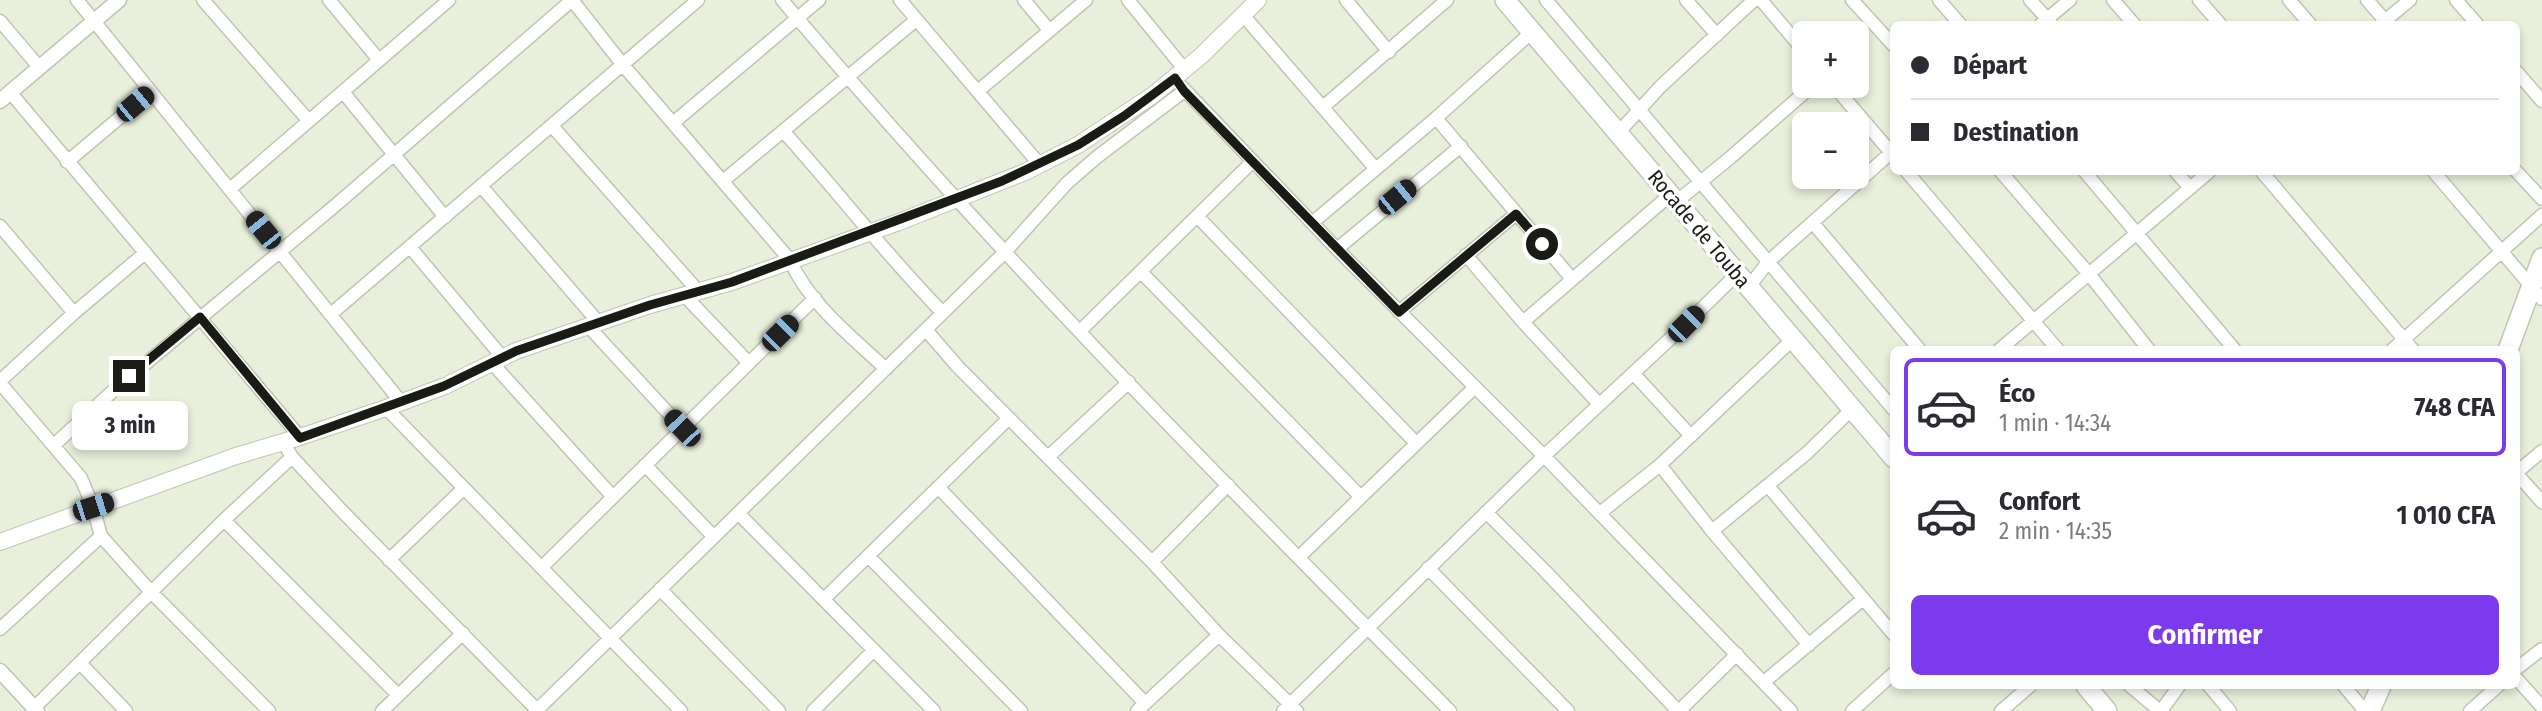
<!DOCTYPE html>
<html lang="fr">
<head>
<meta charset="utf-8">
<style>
  body { margin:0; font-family:"Fira Sans Condensed",sans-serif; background:#f2f2f3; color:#2b2b33; height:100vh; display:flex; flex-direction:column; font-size:26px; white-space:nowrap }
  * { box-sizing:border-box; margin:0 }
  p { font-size:23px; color:#7c7c81 }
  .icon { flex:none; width:38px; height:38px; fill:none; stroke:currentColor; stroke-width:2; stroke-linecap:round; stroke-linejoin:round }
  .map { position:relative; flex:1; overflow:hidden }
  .details { position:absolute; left:1890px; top:346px; width:630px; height:343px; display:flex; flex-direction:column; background:#fff; border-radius:10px; box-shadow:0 4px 10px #0003 }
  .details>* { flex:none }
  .guide { position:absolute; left:1890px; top:21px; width:630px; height:154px; border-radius:10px; box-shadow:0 4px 10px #0003; display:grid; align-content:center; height:154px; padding:0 21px; background:#fff }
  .tools { position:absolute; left:1792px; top:21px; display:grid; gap:14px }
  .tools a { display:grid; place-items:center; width:77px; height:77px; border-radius:10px; background:#fff; box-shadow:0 4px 10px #0003; font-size:35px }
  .end { position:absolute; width:32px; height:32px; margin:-16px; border:9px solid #191b14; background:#fff; box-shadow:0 0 0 4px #fff }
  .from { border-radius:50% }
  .bubble { position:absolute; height:49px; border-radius:10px; background:#fff; box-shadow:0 4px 10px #0003; font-size:23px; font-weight:700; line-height:49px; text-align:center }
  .car { position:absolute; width:21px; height:42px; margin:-21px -10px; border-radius:9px; box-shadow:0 0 5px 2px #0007; background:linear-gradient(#222 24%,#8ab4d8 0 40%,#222 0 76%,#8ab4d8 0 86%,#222 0) }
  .guide b { display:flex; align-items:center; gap:24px; height:66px; font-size:26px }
  .guide b+b { border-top:2px solid #e1e1e2 }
  .guide i { width:18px; height:18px; background:#2b2b33 }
  ul { padding:12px 0 0; list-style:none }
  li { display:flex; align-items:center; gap:21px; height:98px; margin:0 14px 10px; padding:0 7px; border:4px solid transparent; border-radius:10px }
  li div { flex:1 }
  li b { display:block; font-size:26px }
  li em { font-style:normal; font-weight:700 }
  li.selected { border-color:#7c3aed }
  li>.icon { width:63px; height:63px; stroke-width:1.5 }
  .cta { display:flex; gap:14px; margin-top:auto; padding:14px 21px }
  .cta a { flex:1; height:80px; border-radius:10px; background:#7c3aed; color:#fff; font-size:28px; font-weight:700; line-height:80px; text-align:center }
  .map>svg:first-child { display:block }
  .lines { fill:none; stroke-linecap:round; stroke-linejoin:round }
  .minor-casing { stroke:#bec5b1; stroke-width:15 }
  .tertiary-casing { stroke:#bec5b1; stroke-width:17 }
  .secondary-casing { stroke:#bec5b1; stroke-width:18 }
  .primary-casing { stroke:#bec5b1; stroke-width:22 }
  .minor { stroke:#fff; stroke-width:12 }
  .tertiary { stroke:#fff; stroke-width:14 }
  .secondary { stroke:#fff; stroke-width:16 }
  .primary { stroke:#fff; stroke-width:19 }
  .route { stroke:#191b14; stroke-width:9 }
  .labels { text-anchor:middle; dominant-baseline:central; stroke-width:7; stroke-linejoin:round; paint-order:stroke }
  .street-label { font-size:21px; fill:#191b14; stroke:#fff }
</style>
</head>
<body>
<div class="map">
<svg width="2542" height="711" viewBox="0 0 2542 711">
  <rect width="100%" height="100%" fill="#e8f0db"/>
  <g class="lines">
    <g class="minor-casing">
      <path id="minor" d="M 77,0 L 401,402
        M 203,0 L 308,120
        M 329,0 L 379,60
        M 782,0 C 991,249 1221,480 1450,711
        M 900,0 L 1040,165
        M 1024,0 L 1049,30
        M 1128,0 L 1185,70
        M 1346,0 L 1389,52
        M 1546,0 L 1894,410
        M 1686,0 L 1717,35
        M 1761,0 L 1804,51
        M 1852,0 L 1894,46
        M 1939,0 L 1960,24
        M 2030,0 L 2051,23
        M 2113,0 L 2134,24
        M 2199,0 L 2220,24
        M 2289,0 L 2310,24
        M 2367,0 L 2388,24
        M 2456,0 L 2477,24
        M 1243,15 L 1375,168
        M 0,21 L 39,67
        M 2041,24 L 2070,0
        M 2381,24 L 2410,0
        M 2516,71 L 2542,101
        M 1180,85 L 1337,249 L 1544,456 L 1791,711
        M 1834,86 L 1894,156
        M 978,91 L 1086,0
        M 10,92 L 300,437
        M 343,92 L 445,217
        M 1323,107 L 1447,0
        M 1436,118 L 1572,279
        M 673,123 L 819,0
        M 552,126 L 699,292
        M 784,132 C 838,192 887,256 943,313
        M 1618,133 L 1661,86 L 1754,0
        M 67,162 L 150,92
        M 2516,171 L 2542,199
        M 1907,172 L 2058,350
        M 2001,172 L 2089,274 L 2149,350
        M 2085,172 L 2235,350
        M 2176,172 L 2190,188
        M 2262,172 L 2413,350
        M 2434,172 L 2542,299
        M 723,181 L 916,20
        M 481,186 L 599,323
        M 230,189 L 449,0
        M 1676,202 L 1731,157 L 1812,86
        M 1197,216 L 1415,442
        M 1312,223 L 1436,118 L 1532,32
        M 1813,223 L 1920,350
        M 0,226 L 74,313
        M 410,247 L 503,358
        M 1337,249 L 1461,146
        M 1466,255 L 1523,322 L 1599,404
        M 1141,272 L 1360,496
        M 1748,288 L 1768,262 L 1894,150
        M 685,296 L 749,363
        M 1399,312 L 1516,214
        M 331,314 L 698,0
        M 1523,322 L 1670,195
        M 588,326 L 682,428
        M 926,330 L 958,367 L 1152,562 L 1219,635 L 1297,711
        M 1080,331 L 1253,161
        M 1999,350 L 2209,172
        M 2392,350 L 2542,215
        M 492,363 L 613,497
        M 1633,373 L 1691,436
        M 0,381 L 74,313 L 145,253
        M 0,383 L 81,478 L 93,507 L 101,536 L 152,593 L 269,711
        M 386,408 L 681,711
        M 283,442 L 292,457 L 341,510 L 538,711
        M 54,445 L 114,390 L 337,204 L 572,0 L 623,65 L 790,260 C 809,304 852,337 886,369
        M 1048,457 L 1129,382
        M 645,465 L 713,536
        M 1660,465 L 1712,531 L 1809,645
        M 2516,473 L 2542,502
        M 2516,473 L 2542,451
        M 1768,486 L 1894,635
        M 939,488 L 1145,703
        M 1486,512 L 1545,571 L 1678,711
        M 738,513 L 934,711
        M 1600,513 L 1660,465 L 1792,340
        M 224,520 L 398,695
        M 1712,531 L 1807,453 L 1852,409
        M 868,556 L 1021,711
        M 1299,557 L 1475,387
        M 389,560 L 463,489
        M 1152,562 L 1228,485
        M 542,567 L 815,298
        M 1428,568 L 1568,711
        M 660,589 L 779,711
        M 825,598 L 1009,418
        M 0,629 L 101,536
        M 80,663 L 126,711
        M 2516,669 L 2542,649
        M 2516,678 L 2542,707
        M 1764,682 L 1863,599
        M 2130,686 L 2160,711
        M 2209,686 L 2230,711
        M 2344,686 L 2365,711
        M 34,708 L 224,520 L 292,457
        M 382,711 L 463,633
        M 536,711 L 1005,252 L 1067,183 L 1097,157 L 1184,91
        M 813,711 L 874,650
        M 1137,711 L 1219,635
        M 1283,711 L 1544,456 L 1686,324 L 1737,274
        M 1679,711 L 1737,654
        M 1852,711 L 1894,673
        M 2001,711 L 2030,686
        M 2161,711 L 2179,686
        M 2470,711 L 2498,686"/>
    </g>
    <g class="tertiary-casing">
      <path id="tertiary" d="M 0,101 L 119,0
        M 0,671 L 37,711"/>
    </g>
    <g class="secondary-casing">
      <path id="secondary" d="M 0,542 L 236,456 L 300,437 L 386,408 L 445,386 L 516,351 L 650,305 L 732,282 L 899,222 L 1025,172 L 1078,145 L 1153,95 L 1201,56 L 1258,0"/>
    </g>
    <g class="primary-casing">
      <path id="primary" d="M 1505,0 L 1894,458
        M 2508,350 L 2542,258
        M 2086,686 L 2107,711
        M 2370,711 L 2381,686"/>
    </g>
    <use href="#minor" class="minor"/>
    <use href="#tertiary" class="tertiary"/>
    <use href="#secondary" class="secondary"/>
    <use href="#primary" class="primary"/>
  </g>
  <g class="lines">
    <path class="route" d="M 129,376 L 200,317 L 300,438 L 444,386 L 516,351 L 650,305 L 732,282 L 1002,181 L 1078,145 L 1124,116 L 1175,78 L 1184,91 L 1399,312 L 1516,214 L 1542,244"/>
  </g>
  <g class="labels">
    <g class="street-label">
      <text transform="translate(1699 229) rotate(50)">Rocade de Touba</text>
    </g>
  </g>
</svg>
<div class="tools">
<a>+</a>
<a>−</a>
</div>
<i class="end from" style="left:1542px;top:244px"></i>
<i class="end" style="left:129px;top:376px"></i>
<div class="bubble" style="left:72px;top:401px;width:116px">3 min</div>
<i class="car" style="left:135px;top:104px;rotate:50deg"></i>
<i class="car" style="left:1397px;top:197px;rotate:51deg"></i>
<i class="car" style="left:263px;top:230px;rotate:321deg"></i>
<i class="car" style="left:1686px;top:324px;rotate:45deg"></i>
<i class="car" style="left:780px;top:333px;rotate:45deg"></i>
<i class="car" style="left:682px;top:428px;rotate:316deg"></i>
<i class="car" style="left:93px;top:507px;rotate:72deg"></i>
<div class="guide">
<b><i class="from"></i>Départ</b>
<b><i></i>Destination</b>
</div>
<section class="details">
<ul>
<li class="selected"><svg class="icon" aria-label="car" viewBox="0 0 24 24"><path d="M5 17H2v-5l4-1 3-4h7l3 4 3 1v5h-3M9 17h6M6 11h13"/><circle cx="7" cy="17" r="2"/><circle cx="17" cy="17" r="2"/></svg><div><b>Éco</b><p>1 min · 14:34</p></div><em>748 CFA</em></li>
<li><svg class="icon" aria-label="car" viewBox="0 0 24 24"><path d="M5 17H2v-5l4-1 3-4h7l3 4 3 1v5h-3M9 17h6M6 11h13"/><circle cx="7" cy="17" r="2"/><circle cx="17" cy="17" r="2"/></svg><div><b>Confort</b><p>2 min · 14:35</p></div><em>1 010 CFA</em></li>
</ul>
<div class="cta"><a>Confirmer</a></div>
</section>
</div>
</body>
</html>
